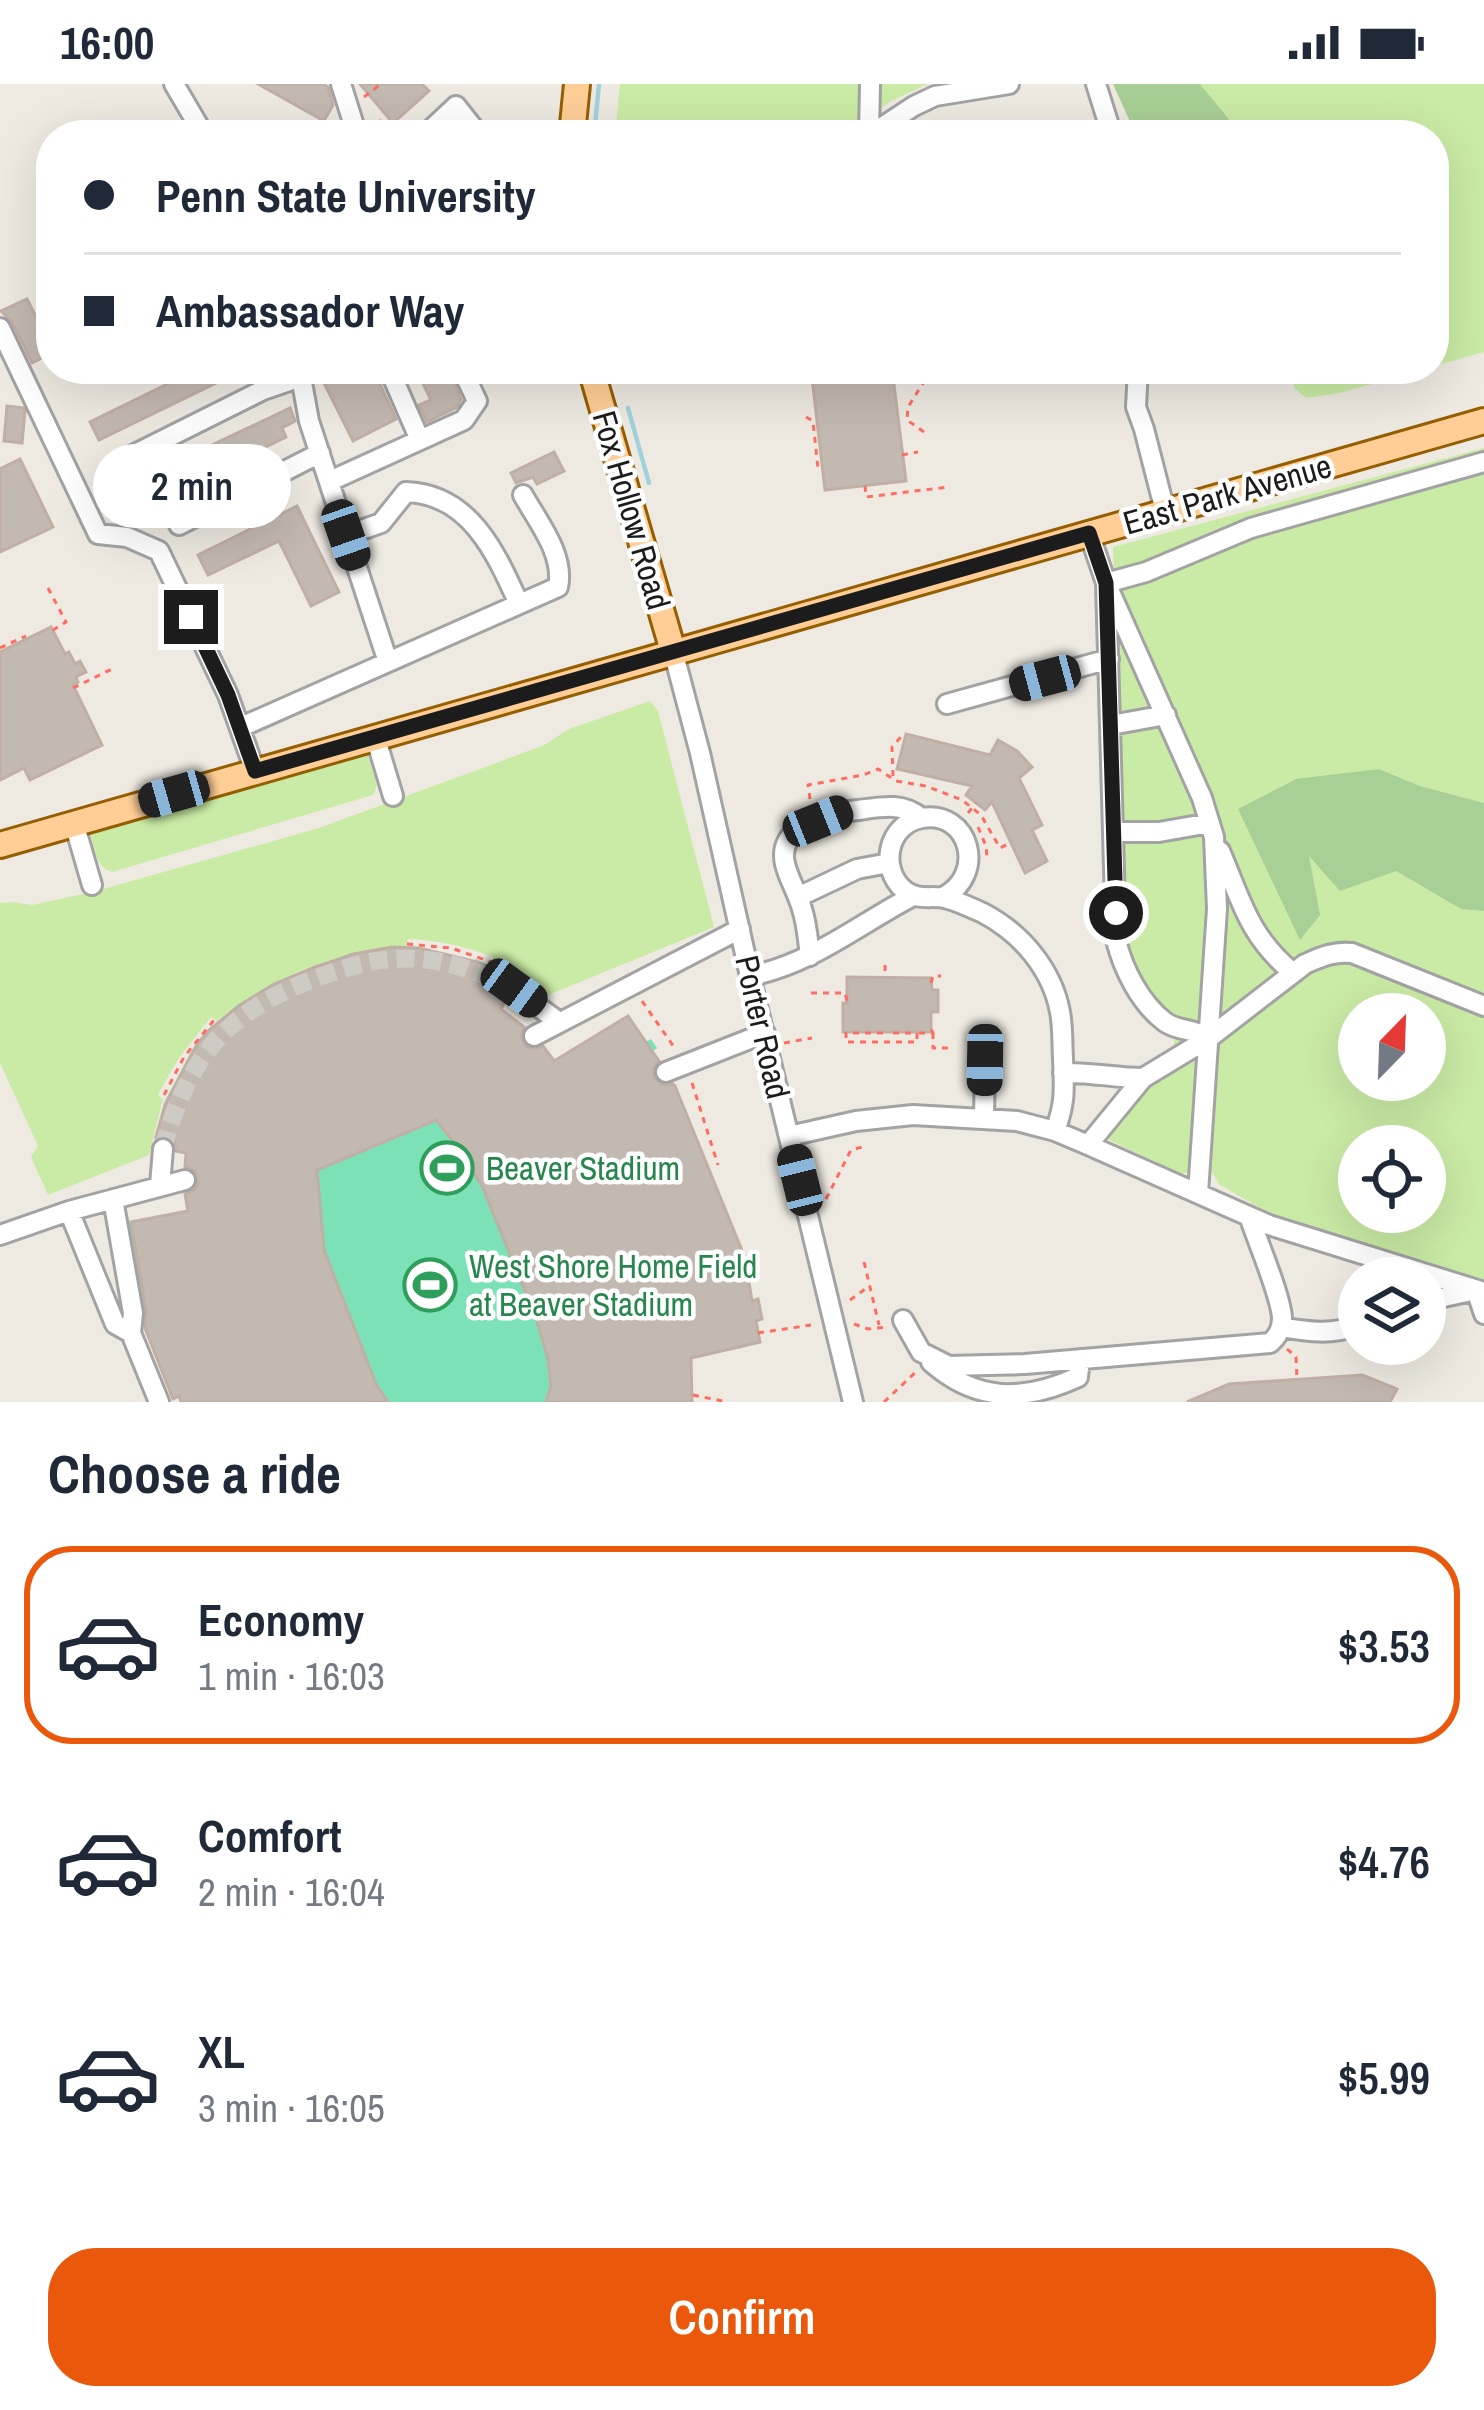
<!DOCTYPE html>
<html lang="en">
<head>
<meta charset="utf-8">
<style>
  body { margin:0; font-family:"Archivo Narrow",sans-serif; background:#f6f6f7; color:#1f2937; height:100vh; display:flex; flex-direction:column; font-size:45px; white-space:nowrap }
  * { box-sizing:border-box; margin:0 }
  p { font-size:39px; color:#747a83 }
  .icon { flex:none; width:66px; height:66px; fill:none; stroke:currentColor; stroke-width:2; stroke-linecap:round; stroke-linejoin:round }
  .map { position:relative; height:1318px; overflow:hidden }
  .drawer { display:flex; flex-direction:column; background:#fff; flex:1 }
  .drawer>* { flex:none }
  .guide { position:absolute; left:36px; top:36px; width:1413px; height:264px; border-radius:48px; box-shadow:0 12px 48px #0002; display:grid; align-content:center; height:264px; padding:0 48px; background:#fff }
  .needle { width:78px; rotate:23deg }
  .tools { position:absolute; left:1338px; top:909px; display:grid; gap:24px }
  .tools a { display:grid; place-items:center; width:108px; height:108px; border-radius:50%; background:#fff; box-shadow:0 12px 48px #0002; font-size:60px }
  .end { position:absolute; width:54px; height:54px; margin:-27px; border:15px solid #1c1c1c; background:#fff; box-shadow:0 0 0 6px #fff }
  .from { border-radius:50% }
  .bubble { position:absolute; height:84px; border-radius:42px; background:#fff; box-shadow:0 12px 48px #0002; font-size:39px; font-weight:600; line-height:84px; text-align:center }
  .car { position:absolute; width:36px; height:72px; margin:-36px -18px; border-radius:15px; box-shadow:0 0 9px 3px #0007; background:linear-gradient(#222 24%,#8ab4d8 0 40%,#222 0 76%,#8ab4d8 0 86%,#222 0) }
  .guide b { display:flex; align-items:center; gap:42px; height:114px; font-size:45px }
  .guide b+b { border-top:3px solid #e0e1e3 }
  .guide i { width:30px; height:30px; background:#1f2937 }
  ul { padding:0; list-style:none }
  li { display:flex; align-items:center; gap:36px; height:198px; margin:0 24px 18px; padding:0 24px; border:6px solid transparent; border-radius:48px }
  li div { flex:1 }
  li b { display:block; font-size:45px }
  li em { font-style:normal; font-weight:600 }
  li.selected { border-color:#ea580c }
  li>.icon { width:108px; height:108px; stroke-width:1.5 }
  h2 { padding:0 48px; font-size:54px; line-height:144px }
  .action { display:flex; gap:24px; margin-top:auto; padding:24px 48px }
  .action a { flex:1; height:138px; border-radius:48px; background:#ea580c; color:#fff; font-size:48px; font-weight:600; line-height:138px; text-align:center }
  .status { display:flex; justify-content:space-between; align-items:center; height:84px; padding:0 60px; background:#fff; direction:ltr }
  .status svg { height:33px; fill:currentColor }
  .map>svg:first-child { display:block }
  .grass { fill:#caeba5; fill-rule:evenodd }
  .forest { fill:#a8cf95 }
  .pitch { fill:#7ce1b6 }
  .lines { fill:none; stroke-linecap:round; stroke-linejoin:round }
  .stream { stroke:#a0d2de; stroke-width:4.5 }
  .building { fill:#c2b9b1; stroke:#c0afa4; stroke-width:3 }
  .minor-tunnel { stroke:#cecbc4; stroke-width:18; stroke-dasharray:18 9; stroke-linecap:butt }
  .minor-casing { stroke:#a3a3a3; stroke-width:24 }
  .major-casing { stroke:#955e00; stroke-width:30 }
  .path { stroke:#ff6c62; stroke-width:3; stroke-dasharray:6 6; stroke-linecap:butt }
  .minor { stroke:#fff; stroke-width:18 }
  .major { stroke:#ffce96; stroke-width:24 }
  .route { stroke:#1c1c1c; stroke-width:15 }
  .labels { text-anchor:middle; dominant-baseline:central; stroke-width:9; stroke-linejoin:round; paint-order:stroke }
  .street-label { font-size:33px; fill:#1c1c1c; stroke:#fff }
  .leisure-label { font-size:33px; fill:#27864d; stroke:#fff; text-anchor:start }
</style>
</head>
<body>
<div class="status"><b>16:00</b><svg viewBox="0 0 49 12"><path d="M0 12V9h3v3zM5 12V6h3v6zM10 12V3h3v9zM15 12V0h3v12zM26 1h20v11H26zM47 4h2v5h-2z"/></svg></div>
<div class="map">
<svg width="1484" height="1318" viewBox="0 0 1484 1318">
  <rect width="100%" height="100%" fill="#eeeae2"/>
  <path class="grass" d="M 620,0 L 928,0 L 891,17 L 846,51 L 615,51 Z
    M 1200,0 L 1484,0 L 1484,268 L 1434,282 L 1434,51 L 1242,51 Z
    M 1290,285 L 1424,285 L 1340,309 L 1306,314 L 1295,305 Z
    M 1484,364 L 1484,719 L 1420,702 L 1379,685 L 1308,769 L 1396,787 L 1461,825 L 1484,827 L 1484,1197 L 1281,1136 L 1220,1101 L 1209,1084 L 1181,1090 L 1109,1056 C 1117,1022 1146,1004 1174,986 L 1174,951 L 1141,905 L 1129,881 L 1119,832 L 1121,742 L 1113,463 ZM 1359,930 L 1425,930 L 1425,996 L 1359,996 ZM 1359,1062 L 1425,1062 L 1425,1128 L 1359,1128 Z
    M 650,617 L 658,627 L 714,843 L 541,914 L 524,900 L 526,895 L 492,880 L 493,873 C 465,862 438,856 408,855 L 407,863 C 338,865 270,894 217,937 L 211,933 L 178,975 L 158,1011 L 163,1015 L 149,1071 L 48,1111 L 31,1073 L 38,1062 L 0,979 L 0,819 L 13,818 L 32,821 L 93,808 L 319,744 L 491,681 L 544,661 L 569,645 Z
    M 367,668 L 377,701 L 373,711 L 112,788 C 95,784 94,761 89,746 Z"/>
  <path class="forest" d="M 1113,0 L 1200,0 L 1242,51 L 1136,51 Z
    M 1379,685 L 1420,702 L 1484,719 L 1484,827 L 1461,825 L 1396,787 L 1340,807 L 1309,772 L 1320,831 L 1300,856 L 1238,725 L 1296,695 Z"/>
  <path class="pitch" d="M 419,864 L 474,877 L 476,875 L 519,896 L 501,925 L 533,952 L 554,977 L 628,932 L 646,958 L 651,955 L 657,964 L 652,968 L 675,1002 L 744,1174 L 752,1216 L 758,1215 L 762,1235 L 756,1237 L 742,1264 L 691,1274 L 692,1318 L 181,1318 L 179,1313 L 173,1314 L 149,1239 L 144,1241 L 142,1237 L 147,1235 L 144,1227 L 139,1228 L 137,1225 L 142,1222 L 126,1139 L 187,1127 L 185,1096 L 186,1069 L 153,1063 L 165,1017 L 192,966 L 209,946 L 237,921 L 278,897 L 351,869 Z"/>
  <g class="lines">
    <path class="stream" d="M 594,51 L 599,0
      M 628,324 L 649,399"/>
  </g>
  <path class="building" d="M 258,0 L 322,0 L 328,3 L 333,21 L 324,37 Z
    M 360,0 L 422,0 L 429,7 L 393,39 Z
    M 27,215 L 51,262 L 51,269 L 32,279 L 12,238 L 1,227 Z
    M 198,285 L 245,285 L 99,356 L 90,338 Z
    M 338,285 L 373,285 L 396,335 L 353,357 L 321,293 Z
    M 416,285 L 449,285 L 461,316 L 457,323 L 427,338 L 419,321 L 431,316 Z
    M 811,285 L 892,285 L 906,397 L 825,406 Z
    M 7,322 L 23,324 L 25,327 L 22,359 L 4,357 Z
    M 290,324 L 295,337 L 282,344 L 286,353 L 129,430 L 120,412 L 213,367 L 210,362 Z
    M 554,368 L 564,387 L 537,400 L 533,393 L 516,399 L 511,389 Z
    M 20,375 L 53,443 L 0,468 L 0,385 Z
    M 297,422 L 339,508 L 311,522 L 279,457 L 208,491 L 198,471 Z
    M 51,543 L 65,570 L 69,568 L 75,580 L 80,577 L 86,588 L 76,593 L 78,598 L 73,601 L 102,661 L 30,696 L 24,684 L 0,696 L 0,568 Z
    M 906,650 L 990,671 L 998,656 L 1017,667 L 1032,683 L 1019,694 L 1042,741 L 1032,746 L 1047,777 L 1025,789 L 992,718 L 985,726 L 966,711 L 972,702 L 897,685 Z
    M 392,863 L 419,864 L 477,878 L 508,893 L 501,902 L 501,909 L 506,916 L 501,925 L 524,943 L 521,953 L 526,963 L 535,965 L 543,962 L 554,977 L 628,932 L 652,967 L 659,977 L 653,985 L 654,994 L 663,1001 L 673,1000 L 675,1002 L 745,1174 L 752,1217 L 758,1215 L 762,1235 L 756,1237 L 760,1258 L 691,1274 L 692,1318 L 546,1318 L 551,1302 L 548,1275 L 537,1237 L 483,1104 L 460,1066 L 436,1036 L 317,1086 L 324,1166 L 376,1300 L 388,1318 L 181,1318 L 179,1312 L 173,1315 L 145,1244 L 146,1227 L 131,1138 L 188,1127 L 185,1110 L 194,1106 L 198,1101 L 195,1087 L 185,1083 L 186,1069 L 176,1067 L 175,1058 L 170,1053 L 156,1053 L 165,1021 L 197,960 L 209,946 L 240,921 L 274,900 L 315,883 L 354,870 Z
    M 847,893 L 931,894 L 932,906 L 938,906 L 938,928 L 931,928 L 931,948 L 843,948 L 843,919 L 847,919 Z
    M 1362,1291 L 1397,1305 L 1390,1318 L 1187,1318 L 1229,1300 Z"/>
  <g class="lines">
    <path class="minor-tunnel" d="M 163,1065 C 189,968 231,924 325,891 C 361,878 396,870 435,877 C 463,881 488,893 514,905"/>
    <g class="minor-casing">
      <path id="minor" d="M 174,0 L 204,51
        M 341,0 L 357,51
        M 1096,0 L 1112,51
        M 425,51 L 456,22 L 479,51
        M 869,51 L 870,0
        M 870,51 L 914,22 L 935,12 L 1009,0
        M 0,244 L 98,450 L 127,453 L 159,467 L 228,611 L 255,687
        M 302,285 L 301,293 L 309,337 L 388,578
        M 389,285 L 420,356
        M 1138,285 L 1136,323 L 1144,345 L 1165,427
        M 133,371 L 263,306 L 301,293
        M 330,397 L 464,336 L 477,317 L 462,285
        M 179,441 L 320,369
        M 1089,449 L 1106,499 L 1202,714 L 1214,753 L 1217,825 L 1198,1109
        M 347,451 L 381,439 L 406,408 C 470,410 496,469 519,520
        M 673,567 L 700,669 L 750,892 L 853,1318
        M 947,620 L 1109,575
        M 1111,641 L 1166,631
        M 241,643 L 558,503 C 565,471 538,438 523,411
        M 375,652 L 393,712
        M 74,739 L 92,801
        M 1115,748 L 1159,748 L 1210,739
        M 1220,767 C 1242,818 1248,851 1293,889
        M 798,813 L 857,785 L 889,779
        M 943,813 C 987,791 970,726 922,734 C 887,740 879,785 904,806 C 919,818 933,810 948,815 C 959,818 972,824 983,829 C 1021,849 1052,885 1060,928 C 1063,943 1062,959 1063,974 C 1064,1005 1066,1017 1055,1047
        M 810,872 C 808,857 807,840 802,825 C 798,810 789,796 785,780 C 776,741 828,729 858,726 C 880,723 904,718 921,734
        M 750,892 C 812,880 859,840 913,812
        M 514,905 L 559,938
        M 534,952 L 740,845
        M 1209,954 C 1196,945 1177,947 1165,938 C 1140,919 1123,885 1116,856 L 1106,499 L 1146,488 L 1251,444 L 1484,378
        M 666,988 L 765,949
        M 1063,989 C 1090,988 1116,994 1143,994
        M 984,1034 L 985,976
        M 789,1052 L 856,1037 L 913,1031 L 1017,1037 L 1055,1047 L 1088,1061 L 1269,1141 L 1484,1208
        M 1088,1061 L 1143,994 L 1209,954 L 1305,880 C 1321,873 1334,867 1352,869 L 1484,922
        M 160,1101 L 163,1065
        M 113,1115 L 133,1229 L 131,1249 L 159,1318
        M 69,1127 L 115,1240 L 131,1249
        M 0,1151 L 69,1127 L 185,1096
        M 1425,1217 L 1476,1206 L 1484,1230
        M 903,1236 L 921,1268 L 949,1282 L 1025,1280 L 1270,1259 C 1278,1252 1282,1245 1282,1234 C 1281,1212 1257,1156 1249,1132
        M 1281,1243 C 1309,1248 1332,1251 1359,1241
        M 931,1278 C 976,1318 1024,1318 1078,1293 L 1080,1275"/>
    </g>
    <g class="major-casing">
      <path id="major" d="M 572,51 L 577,0
        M 591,285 L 673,567
        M 0,761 L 1484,337"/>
    </g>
    <path class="path" d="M 364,13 L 381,0
      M 379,36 L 390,51
      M 806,333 L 813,337 L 818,385
      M 924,348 L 907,336 L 908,323 L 930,288 L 935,285
      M 902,371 L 918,368
      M 865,402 L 866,413 L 948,403
      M 48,504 L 66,538 L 53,546
      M 0,564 L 26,552
      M 73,604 L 114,584
      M 893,692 L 892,663 L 901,653 L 905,654
      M 810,715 L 808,701 L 863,691 L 878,685 L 896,697 L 926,702 L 962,716 L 981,731 L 1000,764 L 1010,759
      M 968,729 L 976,719
      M 978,743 L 986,762 L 987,773
      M 407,860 L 451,864 L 491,878
      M 885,881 L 885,890
      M 931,899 L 933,892 L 941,892
      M 811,909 L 845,909 L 847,917
      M 642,917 L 674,963
      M 883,949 L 846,949 L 846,958 L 917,958 L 917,949 L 889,949
      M 919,949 L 933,949 L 931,945
      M 933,949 L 933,964 L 950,964
      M 784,959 L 812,954
      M 692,999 L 718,1081
      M 164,1011 L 184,973 L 214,936
      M 826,1115 L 851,1066 L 862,1063
      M 864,1178 L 879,1241
      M 850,1216 L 868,1203
      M 854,1240 L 868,1245 L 887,1243
      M 758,1249 L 811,1241
      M 1287,1265 L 1296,1273 L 1297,1295
      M 693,1311 L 727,1318
      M 884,1318 L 918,1286"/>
    <use href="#minor" class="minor"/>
    <use href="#major" class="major"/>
  </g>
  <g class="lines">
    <path class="route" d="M 191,533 L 228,611 L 255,687 L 1089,449 L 1106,499 L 1116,829"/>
  </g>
  <defs>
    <g id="stadium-ring" transform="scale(2.7)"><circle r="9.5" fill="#fff" stroke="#2e9e5b" stroke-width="1.5"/><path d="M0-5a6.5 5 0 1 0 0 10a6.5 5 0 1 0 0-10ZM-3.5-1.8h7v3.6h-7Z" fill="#2e9e5b"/></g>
  </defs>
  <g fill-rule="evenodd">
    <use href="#stadium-ring" x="447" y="1084"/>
    <use href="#stadium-ring" x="430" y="1201"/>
  </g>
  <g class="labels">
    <g class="street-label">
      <text transform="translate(1227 410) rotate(-16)">East Park Avenue</text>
      <text transform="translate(632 426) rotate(74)">Fox Hollow Road</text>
      <text transform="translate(763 943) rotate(77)">Porter Road</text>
    </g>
    <g class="leisure-label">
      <text x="486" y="1084">Beaver Stadium</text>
      <text x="469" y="1182">West Shore Home Field<tspan x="469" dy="38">at Beaver Stadium</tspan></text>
    </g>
  </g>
</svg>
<div class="tools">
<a><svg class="needle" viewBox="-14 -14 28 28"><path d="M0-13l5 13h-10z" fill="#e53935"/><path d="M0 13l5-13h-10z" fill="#747a83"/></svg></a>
<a><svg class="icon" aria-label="locate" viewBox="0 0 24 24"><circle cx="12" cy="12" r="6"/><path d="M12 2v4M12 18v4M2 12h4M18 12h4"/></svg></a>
<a><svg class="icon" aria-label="layers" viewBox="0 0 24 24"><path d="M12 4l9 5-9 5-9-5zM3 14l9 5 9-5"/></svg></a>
</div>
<i class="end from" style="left:1116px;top:829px"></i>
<i class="end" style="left:191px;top:533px"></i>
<div class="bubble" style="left:93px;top:360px;width:198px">2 min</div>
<i class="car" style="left:346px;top:451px;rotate:161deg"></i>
<i class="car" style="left:1045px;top:594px;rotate:255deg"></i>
<i class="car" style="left:174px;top:710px;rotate:254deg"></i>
<i class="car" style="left:818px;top:737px;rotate:68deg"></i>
<i class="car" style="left:514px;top:904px;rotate:126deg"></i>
<i class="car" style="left:985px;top:976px;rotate:181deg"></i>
<i class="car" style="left:800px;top:1096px;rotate:346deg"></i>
<div class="guide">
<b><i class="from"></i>Penn State University</b>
<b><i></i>Ambassador Way</b>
</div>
</div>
<section class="drawer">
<h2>Choose a ride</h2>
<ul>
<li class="selected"><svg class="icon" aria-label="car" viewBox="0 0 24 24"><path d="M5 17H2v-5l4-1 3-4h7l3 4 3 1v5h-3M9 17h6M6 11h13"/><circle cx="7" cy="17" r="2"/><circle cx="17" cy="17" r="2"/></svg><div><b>Economy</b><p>1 min · 16:03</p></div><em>$3.53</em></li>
<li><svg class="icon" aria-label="car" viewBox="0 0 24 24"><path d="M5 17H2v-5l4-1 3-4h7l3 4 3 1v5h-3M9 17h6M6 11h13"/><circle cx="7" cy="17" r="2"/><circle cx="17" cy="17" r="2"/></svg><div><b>Comfort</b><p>2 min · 16:04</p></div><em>$4.76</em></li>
<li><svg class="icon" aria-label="car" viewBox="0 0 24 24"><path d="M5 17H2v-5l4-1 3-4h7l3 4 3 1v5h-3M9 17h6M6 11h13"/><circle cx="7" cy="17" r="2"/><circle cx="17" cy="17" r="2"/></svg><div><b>XL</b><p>3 min · 16:05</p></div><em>$5.99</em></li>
</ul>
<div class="action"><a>Confirm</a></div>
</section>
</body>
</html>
